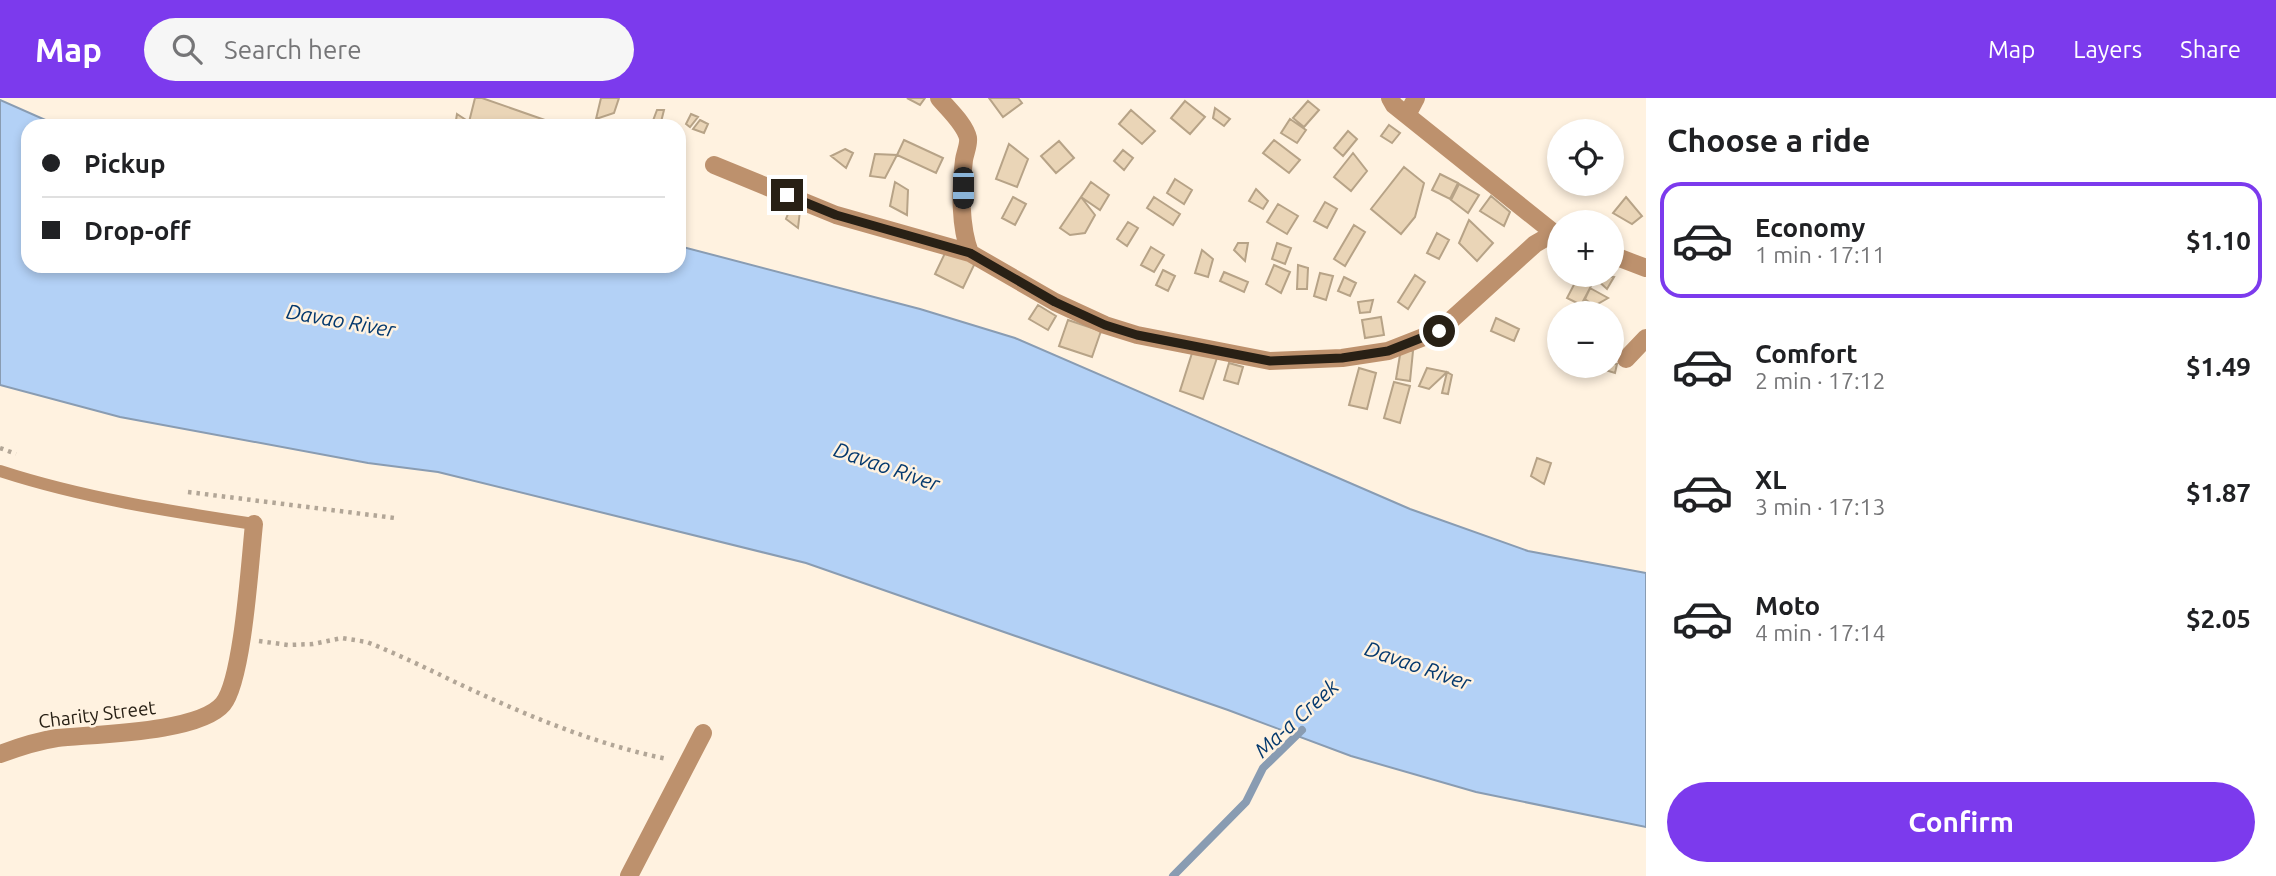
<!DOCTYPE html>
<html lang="en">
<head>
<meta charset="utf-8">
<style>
  body { margin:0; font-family:Ubuntu,sans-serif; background:#f6f6f6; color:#202124; height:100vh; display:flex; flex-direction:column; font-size:26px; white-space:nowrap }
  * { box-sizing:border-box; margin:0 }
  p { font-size:23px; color:#757577 }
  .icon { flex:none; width:38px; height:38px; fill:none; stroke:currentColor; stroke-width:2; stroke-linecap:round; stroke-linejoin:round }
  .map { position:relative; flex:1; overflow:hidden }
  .sheet { display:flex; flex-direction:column; background:#fff; width:630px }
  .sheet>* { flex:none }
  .top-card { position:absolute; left:21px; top:21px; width:665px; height:154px; border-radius:21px; box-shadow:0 4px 10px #0003; display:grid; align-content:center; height:154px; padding:0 21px; background:#fff }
  .fabs { position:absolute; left:1547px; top:21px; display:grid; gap:14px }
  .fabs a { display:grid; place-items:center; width:77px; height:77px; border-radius:50%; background:#fff; box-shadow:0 4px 10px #0003; font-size:35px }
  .end { position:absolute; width:32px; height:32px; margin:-16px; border:9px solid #282015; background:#fff; box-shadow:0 0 0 4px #fff }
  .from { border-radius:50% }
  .car { position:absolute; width:21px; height:42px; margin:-21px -10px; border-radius:9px; box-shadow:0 0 5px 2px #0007; background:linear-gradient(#222 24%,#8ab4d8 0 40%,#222 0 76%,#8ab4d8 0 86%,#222 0) }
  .top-card b { display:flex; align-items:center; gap:24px; height:66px; font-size:26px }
  .top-card b+b { border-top:2px solid #e0e0e0 }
  .top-card i { width:18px; height:18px; background:#202124 }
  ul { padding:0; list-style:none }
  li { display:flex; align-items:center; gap:21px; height:116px; margin:0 14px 10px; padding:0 7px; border:4px solid transparent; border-radius:21px }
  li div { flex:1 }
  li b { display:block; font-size:26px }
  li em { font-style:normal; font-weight:700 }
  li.current { border-color:#7c3aed }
  li>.icon { width:63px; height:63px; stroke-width:1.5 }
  h2 { padding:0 21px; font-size:32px; line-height:84px }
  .button { display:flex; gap:14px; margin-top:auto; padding:14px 21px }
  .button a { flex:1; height:80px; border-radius:42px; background:#7c3aed; color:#fff; font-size:28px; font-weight:700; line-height:80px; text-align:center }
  header { display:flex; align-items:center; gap:42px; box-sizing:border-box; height:98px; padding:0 35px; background:#7c3aed; color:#fff }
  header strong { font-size:33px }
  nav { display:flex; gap:38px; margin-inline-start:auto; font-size:24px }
  .search { width:490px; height:63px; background:#f6f6f6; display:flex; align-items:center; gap:18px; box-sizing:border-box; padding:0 24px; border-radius:38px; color:#757577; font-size:26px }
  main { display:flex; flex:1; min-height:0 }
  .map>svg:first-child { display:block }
  .water { fill:#b3d1f6; stroke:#899cb2; stroke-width:2 }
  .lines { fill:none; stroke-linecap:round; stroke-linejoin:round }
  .stream { stroke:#899cb2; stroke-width:8 }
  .building { fill:#ead5b7; stroke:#b7a387; stroke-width:2 }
  .path { stroke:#b2a697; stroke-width:4.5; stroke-dasharray:3.5 5; stroke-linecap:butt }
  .lane { stroke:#bd916d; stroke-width:12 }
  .street { stroke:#bd916d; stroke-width:18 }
  .route { stroke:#282015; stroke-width:9 }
  .labels { text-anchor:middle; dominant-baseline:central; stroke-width:5; stroke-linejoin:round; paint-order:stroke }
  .street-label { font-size:19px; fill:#282015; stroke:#fff2e0 }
  .water-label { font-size:21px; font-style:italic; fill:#04396e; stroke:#fff2e0 }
</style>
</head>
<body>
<header>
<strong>Map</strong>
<div class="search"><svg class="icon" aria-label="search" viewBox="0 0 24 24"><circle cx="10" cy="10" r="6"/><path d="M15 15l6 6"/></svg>Search here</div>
<nav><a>Map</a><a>Layers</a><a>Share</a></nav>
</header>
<main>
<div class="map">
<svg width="1646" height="778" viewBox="0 0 1646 778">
  <rect width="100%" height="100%" fill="#fff2e0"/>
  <path class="water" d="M 0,2 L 59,28 L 28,28 L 28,168 L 679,168 L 679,148 L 920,211 L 1015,240 L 1410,411 L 1528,453 L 1646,475 L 1646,729 L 1476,694 L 1351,658 L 1228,612 L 806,465 L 438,374 L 368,365 L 120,319 L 0,287 Z"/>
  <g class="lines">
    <path class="stream" d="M 1173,778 L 1246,704 L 1263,670 L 1302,632"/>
  </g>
  <path class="building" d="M 475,0 L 482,0 L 562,28 L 468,28 Z
    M 601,0 L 619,0 L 614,15 L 596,21 Z
    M 907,0 L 925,0 L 920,7 Z
    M 989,0 L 1018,0 L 1022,5 L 1003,19 Z
    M 1185,3 L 1205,19 L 1190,36 L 1171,20 Z
    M 1308,3 L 1319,12 L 1304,29 L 1293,20 Z
    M 1215,10 L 1230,21 L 1224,28 L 1213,20 Z
    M 657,12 L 664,12 L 660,28 L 651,28 Z
    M 1131,12 L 1155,33 L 1142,46 L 1119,26 Z
    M 457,16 L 469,24 L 468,28 L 456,22 Z
    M 691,16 L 698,19 L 690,29 L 686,26 Z
    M 1290,21 L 1306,32 L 1297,45 L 1281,35 Z
    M 700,22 L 708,26 L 704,35 L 693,31 Z
    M 1389,27 L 1400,35 L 1392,45 L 1381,38 Z
    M 1348,33 L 1357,41 L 1343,58 L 1334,50 Z
    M 904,42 L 943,60 L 936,75 L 897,57 Z
    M 1274,42 L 1300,62 L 1289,75 L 1263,55 Z
    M 1059,43 L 1074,60 L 1056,75 L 1041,58 Z
    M 1009,46 L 1028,61 L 1017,89 L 996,81 Z
    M 845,51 L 853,55 L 846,70 L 831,58 Z
    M 1123,52 L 1133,60 L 1124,72 L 1114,63 Z
    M 1353,55 L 1367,73 L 1351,93 L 1334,79 Z
    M 875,56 L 897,57 L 885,80 L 870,78 Z
    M 1404,69 L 1424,85 L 1415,119 L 1401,136 L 1371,111 Z
    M 1440,76 L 1458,85 L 1450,101 L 1432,92 Z
    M 1175,81 L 1192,92 L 1184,106 L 1167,95 Z
    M 895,84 L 908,92 L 907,117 L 890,108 Z
    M 1091,84 L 1109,97 L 1100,112 L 1081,99 Z
    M 1459,86 L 1479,97 L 1468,115 L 1451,102 Z
    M 1256,91 L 1268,103 L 1263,111 L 1249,103 Z
    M 1491,98 L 1510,114 L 1504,128 L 1480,113 Z
    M 1013,99 L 1026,106 L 1015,127 L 1002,120 Z
    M 1081,99 L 1095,117 L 1085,135 L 1070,137 L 1060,130 Z
    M 1154,99 L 1180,116 L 1173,127 L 1147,110 Z
    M 1626,99 L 1642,118 L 1632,126 L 1613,115 Z
    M 793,103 L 801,104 L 798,130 L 786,121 Z
    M 1325,104 L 1337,111 L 1327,130 L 1314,123 Z
    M 1278,106 L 1298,118 L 1287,136 L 1267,124 Z
    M 1469,122 L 1493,145 L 1477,163 L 1459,145 Z
    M 1128,124 L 1138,130 L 1127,148 L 1117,141 Z
    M 1354,127 L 1365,134 L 1345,168 L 1334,161 Z
    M 1437,135 L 1449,142 L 1439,161 L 1427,155 Z
    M 1238,145 L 1248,145 L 1245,163 L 1234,152 Z
    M 1277,145 L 1291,150 L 1285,166 L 1272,161 Z
    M 1151,149 L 1164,157 L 1154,174 L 1141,167 Z
    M 947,151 L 975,165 L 963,190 L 935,176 Z
    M 1202,152 L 1213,161 L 1208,179 L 1195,175 Z
    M 1274,167 L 1290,174 L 1281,195 L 1266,186 Z
    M 1298,167 L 1308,170 L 1307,191 L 1297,191 Z
    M 1163,172 L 1175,178 L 1168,193 L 1156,187 Z
    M 1224,174 L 1248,184 L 1244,194 L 1220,183 Z
    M 1320,175 L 1333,178 L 1326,202 L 1314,198 Z
    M 1415,177 L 1425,184 L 1408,211 L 1398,204 Z
    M 1579,177 L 1597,177 L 1581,207 L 1567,200 Z
    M 1597,177 L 1614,179 L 1607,191 L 1595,180 Z
    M 1344,179 L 1356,185 L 1350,198 L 1338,193 Z
    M 1590,190 L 1608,200 L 1594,208 L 1585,201 Z
    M 1373,202 L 1370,214 L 1360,215 L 1358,204 Z
    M 1038,207 L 1056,218 L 1048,232 L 1029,221 Z
    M 1381,219 L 1384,237 L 1365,240 L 1362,222 Z
    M 1496,220 L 1519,231 L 1514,243 L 1491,233 Z
    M 1068,222 L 1101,233 L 1092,259 L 1059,248 Z
    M 1401,251 L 1413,253 L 1410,283 L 1396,281 Z
    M 1193,252 L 1217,260 L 1203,301 L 1180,293 Z
    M 1229,265 L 1243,269 L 1238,286 L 1224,282 Z
    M 1612,266 L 1617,266 L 1615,275 L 1605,272 L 1607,268 L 1612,268 Z
    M 1359,270 L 1376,275 L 1367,311 L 1349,307 Z
    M 1427,270 L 1447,274 L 1429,291 L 1419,288 Z
    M 1447,274 L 1452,277 L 1448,296 L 1442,295 Z
    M 1394,284 L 1410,288 L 1400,325 L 1384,320 Z
    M 1537,360 L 1551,365 L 1544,386 L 1531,378 Z"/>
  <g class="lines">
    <path class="path" d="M 0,350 L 16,356
      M 188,394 L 395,420
      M 259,543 L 288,547 L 313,546 L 342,540 L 367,544 C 397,556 426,570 455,584 C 523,616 594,646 667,661"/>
    <path class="lane" d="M 0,373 C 83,400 168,413 254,426"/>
    <path class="street" d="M 939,0 C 948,11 965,26 968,40 C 969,47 965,55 964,62 C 960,90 960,129 970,155
      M 1390,0 L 1394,7 L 1554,135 L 1559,137
      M 1407,17 L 1416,0
      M 714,67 L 836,117 L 970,155 L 1055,204 L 1105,227 L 1137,237 L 1270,263 L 1342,260 L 1388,253 L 1439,233 L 1535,146 L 1554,135
      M 1612,157 L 1646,170
      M 1626,261 L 1646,240
      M 0,656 C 19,649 37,643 57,640 C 94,636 199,635 223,606 C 243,582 250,462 254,426
      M 629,778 L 703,635"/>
  </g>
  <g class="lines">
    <path class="route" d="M 787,97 L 836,117 L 970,155 L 1055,204 L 1105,227 L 1137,237 L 1270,263 L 1342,260 L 1388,253 L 1439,233"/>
  </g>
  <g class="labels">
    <g class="street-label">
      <text transform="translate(97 616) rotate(-7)">Charity Street</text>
    </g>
    <g class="water-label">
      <text transform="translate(341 222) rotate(10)">Davao River</text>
      <text transform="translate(887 368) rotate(19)">Davao River</text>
      <text transform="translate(1418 567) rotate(19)">Davao River</text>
      <text transform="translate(1296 620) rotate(-42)">Ma-a Creek</text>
    </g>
  </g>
</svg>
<div class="fabs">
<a><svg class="icon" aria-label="locate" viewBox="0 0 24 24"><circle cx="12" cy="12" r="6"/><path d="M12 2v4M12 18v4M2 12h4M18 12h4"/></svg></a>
<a>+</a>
<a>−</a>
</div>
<i class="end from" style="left:1439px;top:233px"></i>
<i class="end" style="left:787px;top:97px"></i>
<i class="car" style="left:963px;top:90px;rotate:180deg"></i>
<div class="top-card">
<b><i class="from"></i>Pickup</b>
<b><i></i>Drop-off</b>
</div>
</div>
<section class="sheet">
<h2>Choose a ride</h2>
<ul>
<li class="current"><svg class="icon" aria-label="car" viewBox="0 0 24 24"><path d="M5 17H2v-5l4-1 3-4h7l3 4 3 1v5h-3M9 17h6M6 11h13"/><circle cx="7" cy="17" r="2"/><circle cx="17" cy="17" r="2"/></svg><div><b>Economy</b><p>1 min · 17:11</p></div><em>$1.10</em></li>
<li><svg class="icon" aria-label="car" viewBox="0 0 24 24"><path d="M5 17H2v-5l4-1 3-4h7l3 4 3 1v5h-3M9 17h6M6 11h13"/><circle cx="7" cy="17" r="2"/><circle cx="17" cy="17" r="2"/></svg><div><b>Comfort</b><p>2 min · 17:12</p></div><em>$1.49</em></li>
<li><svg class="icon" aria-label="car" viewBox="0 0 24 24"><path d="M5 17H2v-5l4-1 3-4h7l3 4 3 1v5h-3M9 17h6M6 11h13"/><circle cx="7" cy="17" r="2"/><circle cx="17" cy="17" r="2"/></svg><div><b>XL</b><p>3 min · 17:13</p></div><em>$1.87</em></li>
<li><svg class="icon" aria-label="car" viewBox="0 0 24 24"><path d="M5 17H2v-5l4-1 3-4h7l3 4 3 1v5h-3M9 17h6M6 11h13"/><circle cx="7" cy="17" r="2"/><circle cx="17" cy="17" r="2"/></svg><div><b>Moto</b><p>4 min · 17:14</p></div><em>$2.05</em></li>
</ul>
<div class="button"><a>Confirm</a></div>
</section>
</main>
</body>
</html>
